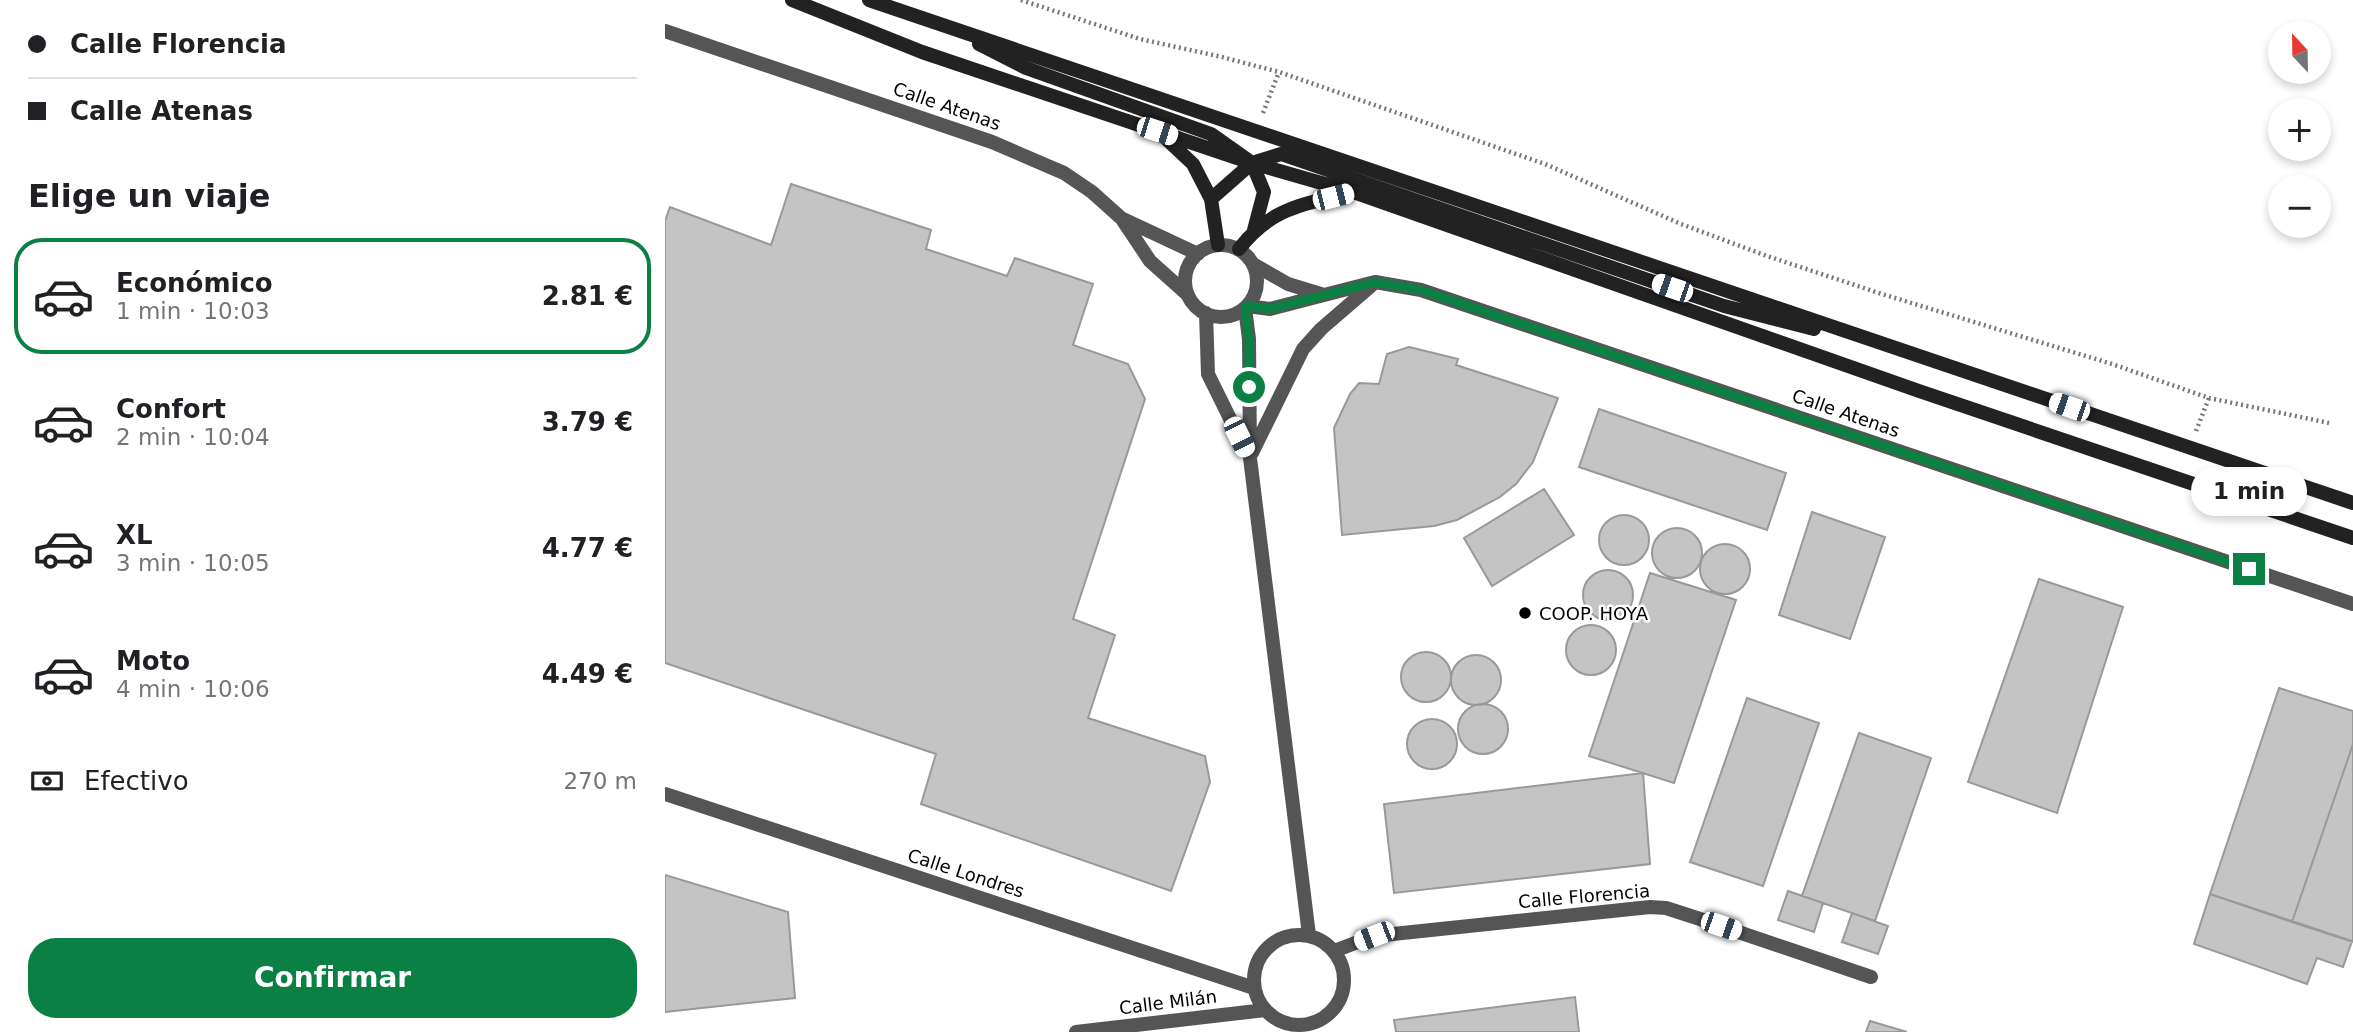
<!DOCTYPE html>
<html lang="es">
<head>
<meta charset="utf-8">
<style>
  body { margin:0; font-family:"DejaVu Sans",sans-serif; background:#f2f2f2; color:#202124; height:100vh; display:flex; flex-direction:column; font-size:26px; white-space:nowrap }
  * { box-sizing:border-box; margin:0 }
  p { font-size:23px; color:#757577 }
  .icon { flex:none; width:38px; height:38px; fill:none; stroke:currentColor; stroke-width:2; stroke-linecap:round; stroke-linejoin:round }
  .map { position:relative; flex:1; overflow:hidden }
  .side { display:flex; flex-direction:column; background:#fff; width:665px }
  .side>* { flex:none }
  .top-card { display:grid; align-content:center; height:154px; padding:0 28px; background:#fff }
  .needle { width:46px; rotate:338deg }
  .fabs { position:absolute; left:1603px; top:21px; display:grid; gap:14px }
  .fabs a { display:grid; place-items:center; width:63px; height:63px; border-radius:50%; background:#fff; box-shadow:0 4px 10px #0003; font-size:35px }
  .end { position:absolute; width:32px; height:32px; margin:-16px; border:9px solid #0b8043; background:#fff; box-shadow:0 0 0 4px #fff }
  .from { border-radius:50% }
  .bubble { position:absolute; height:49px; border-radius:24px; background:#fff; box-shadow:0 4px 10px #0003; font-size:23px; font-weight:700; line-height:49px; text-align:center }
  .car { position:absolute; width:21px; height:42px; margin:-21px -10px; border-radius:9px; box-shadow:0 0 5px 2px #0007; background:linear-gradient(#fff 24%,#345 0 40%,#fff 0 76%,#345 0 86%,#fff 0) }
  .top-card b { display:flex; align-items:center; gap:24px; height:66px; font-size:26px }
  .top-card b+b { border-top:2px solid #e0e0e0 }
  .top-card i { width:18px; height:18px; background:#202124 }
  ul { padding:0; list-style:none }
  li { display:flex; align-items:center; gap:21px; height:116px; margin:0 14px 10px; padding:0 14px; border:4px solid transparent; border-radius:28px }
  li div { flex:1 }
  li b { display:block; font-size:26px }
  li em { font-style:normal; font-weight:700 }
  li.selected { border-color:#0b8043 }
  li>.icon { width:63px; height:63px; stroke-width:1.5 }
  h2 { padding:0 28px; font-size:32px; line-height:84px }
  .pay { display:flex; align-items:center; gap:18px; height:77px; padding:0 28px; font-size:26px }
  .pay p { margin-inline-start:auto }
  .button { display:flex; gap:14px; margin-top:auto; padding:14px 28px }
  .button a { flex:1; height:80px; border-radius:28px; background:#0b8043; color:#fff; font-size:28px; font-weight:700; line-height:80px; text-align:center }
  main { display:flex; flex:1; min-height:0 }
  .map>svg:first-child { display:block }
  .building { fill:#c4c4c4; stroke:#999; stroke-width:2 }
  .lines { fill:none; stroke-linecap:round; stroke-linejoin:round }
  .path { stroke:#777; stroke-width:4.5; stroke-dasharray:2 3.5; stroke-linecap:butt }
  .street { stroke:#555; stroke-width:14 }
  .secondary { stroke:#222; stroke-width:14 }
  .route { stroke:#0b8043; stroke-width:9 }
  .poi-dot { fill:#000; stroke:#fff; stroke-width:2.5 }
  .labels { text-anchor:middle; dominant-baseline:central; stroke-width:5; stroke-linejoin:round; paint-order:stroke }
  .street-label { font-size:18px; fill:#000; stroke:#fff }
  .poi-label { font-size:18px; fill:#000; stroke:#fff; text-anchor:start }
</style>
</head>
<body>
<main>
<section class="side">
<div class="top-card">
<b><i class="from"></i>Calle Florencia</b>
<b><i></i>Calle Atenas</b>
</div>
<h2>Elige un viaje</h2>
<ul>
<li class="selected"><svg class="icon" aria-label="car" viewBox="0 0 24 24"><path d="M5 17H2v-5l4-1 3-4h7l3 4 3 1v5h-3M9 17h6M6 11h13"/><circle cx="7" cy="17" r="2"/><circle cx="17" cy="17" r="2"/></svg><div><b>Económico</b><p>1 min · 10:03</p></div><em>2.81 €</em></li>
<li><svg class="icon" aria-label="car" viewBox="0 0 24 24"><path d="M5 17H2v-5l4-1 3-4h7l3 4 3 1v5h-3M9 17h6M6 11h13"/><circle cx="7" cy="17" r="2"/><circle cx="17" cy="17" r="2"/></svg><div><b>Confort</b><p>2 min · 10:04</p></div><em>3.79 €</em></li>
<li><svg class="icon" aria-label="car" viewBox="0 0 24 24"><path d="M5 17H2v-5l4-1 3-4h7l3 4 3 1v5h-3M9 17h6M6 11h13"/><circle cx="7" cy="17" r="2"/><circle cx="17" cy="17" r="2"/></svg><div><b>XL</b><p>3 min · 10:05</p></div><em>4.77 €</em></li>
<li><svg class="icon" aria-label="car" viewBox="0 0 24 24"><path d="M5 17H2v-5l4-1 3-4h7l3 4 3 1v5h-3M9 17h6M6 11h13"/><circle cx="7" cy="17" r="2"/><circle cx="17" cy="17" r="2"/></svg><div><b>Moto</b><p>4 min · 10:06</p></div><em>4.49 €</em></li>
</ul>
<div class="pay"><svg class="icon" aria-label="cash" viewBox="0 0 24 24"><path d="M3 7h18v10H3z"/><circle cx="12" cy="12" r="2"/></svg>Efectivo<p>270 m</p></div>
<div class="button"><a>Confirmar</a></div>
</section>
<div class="map">
<svg width="1688" height="1032" viewBox="0 0 1688 1032">
  <rect width="100%" height="100%" fill="#fff"/>
  <path class="building" d="M 126,184 L 266,230 L 261,249 L 342,276 L 350,258 L 428,284 L 408,345 L 463,364 L 480,399 L 408,619 L 450,635 L 423,718 L 540,756 L 545,782 L 506,891 L 256,804 L 271,754 L 0,663 L 0,221 L 5,207 L 106,245 Z
    M 744,347 L 793,359 L 791,365 L 893,398 L 868,462 L 851,484 L 835,497 L 792,520 L 769,526 L 677,535 L 669,428 L 685,394 L 694,383 L 714,384 L 722,354 Z
    M 934,409 L 1121,473 L 1102,530 L 914,467 Z
    M 879,489 L 909,535 L 827,586 L 799,538 Z
    M 1147,512 L 1220,537 L 1185,639 L 1114,615 Z
    M934 540a25 25 0 1 1 50 0a25 25 0 1 1-50 0Z
    M987 553a25 25 0 1 1 50 0a25 25 0 1 1-50 0Z
    M1035 569a25 25 0 1 1 50 0a25 25 0 1 1-50 0Z
    M918 595a25 25 0 1 1 50 0a25 25 0 1 1-50 0Z
    M 985,573 L 1071,600 L 1009,783 L 924,756 Z
    M 1374,579 L 1458,607 L 1392,813 L 1303,782 Z
    M901 650a25 25 0 1 1 50 0a25 25 0 1 1-50 0Z
    M736 677a25 25 0 1 1 50 0a25 25 0 1 1-50 0Z
    M786 680a25 25 0 1 1 50 0a25 25 0 1 1-50 0Z
    M 1614,688 L 1688,711 L 1688,744 L 1627,922 L 1545,894 Z
    M 1082,698 L 1154,723 L 1098,886 L 1025,862 Z
    M793 729a25 25 0 1 1 50 0a25 25 0 1 1-50 0Z
    M742 744a25 25 0 1 1 50 0a25 25 0 1 1-50 0Z
    M 1194,733 L 1266,758 L 1210,921 L 1137,896 Z
    M 1688,744 L 1688,942 L 1627,922 Z
    M 978,773 L 985,864 L 729,893 L 719,804 Z
    M 0,875 L 123,912 L 130,998 L 0,1012 Z
    M 1123,891 L 1158,903 L 1149,932 L 1113,920 Z
    M 1545,894 L 1687,941 L 1678,967 L 1652,958 L 1642,984 L 1529,944 Z
    M 1187,913 L 1223,926 L 1213,954 L 1177,942 Z
    M 910,997 L 914,1032 L 731,1032 L 729,1020 Z
    M 1205,1021 L 1242,1032 L 1201,1032 Z"/>
  <g class="lines">
    <path class="path" d="M 356,0 L 475,39 L 557,57 L 614,72 L 880,164 L 1016,224 L 1102,256 L 1217,294 L 1447,364 L 1544,398 L 1664,423
      M 598,113 L 614,72
      M 1531,431 L 1544,398"/>
    <path class="street" d="M 0,31 L 327,142 L 399,173 L 427,192 L 456,218 L 533,254
      M 457,219 L 485,261 L 523,295
      M520 281a36 36 0 1 1 72 0a36 36 0 1 1-72 0Z
      M 659,295 L 710,282 L 756,290 L 1688,604
      M 582,306 L 605,309 L 659,295 L 623,284 L 588,264
      M 580,308 L 584,339 L 585,458 L 644,935
      M 541,313 L 543,374 L 582,453
      M 587,453 L 638,349 L 656,329 L 707,285
      M 0,794 L 589,988
      M589 980a45 45 0 1 1 90 0a45 45 0 1 1-90 0Z
      M 669,951 L 709,936 L 985,907 L 1001,908 L 1032,918 L 1206,977
      M 411,1032 L 600,1010"/>
    <path class="secondary" d="M 127,0 L 257,52 L 587,163 L 688,192 L 1254,391 L 1688,538
      M 204,0 L 1688,503
      M 314,44 L 361,68 L 546,134 L 587,163 L 599,192 L 589,230
      M 496,134 L 528,164 L 546,199 L 553,245
      M 546,199 L 587,163 L 616,154 L 1059,306 L 1149,329
      M 574,249 C 606,207 640,204 688,192"/>
  </g>
  <g class="lines">
    <path class="route" d="M 584,387 L 584,339 L 580,308 L 582,306 L 605,309 L 710,282 L 756,290 L 1584,569"/>
  </g>
  <circle class="poi-dot" cx="860" cy="613" r="7"/>
  <g class="labels">
    <g class="street-label">
      <text transform="translate(282 106) rotate(19)">Calle Atenas</text>
      <text transform="translate(1181 413) rotate(19)">Calle Atenas</text>
      <text transform="translate(301 873) rotate(18)">Calle Londres</text>
      <text transform="translate(919 896) rotate(-5)">Calle Florencia</text>
      <text transform="translate(503 1002) rotate(-7)">Calle Milán</text>
    </g>
    <g class="poi-label">
      <text x="874" y="613">COOP. HOYA</text>
    </g>
  </g>
</svg>
<div class="fabs">
<a><svg class="needle" viewBox="-14 -14 28 28"><path d="M0-13l5 13h-10z" fill="#e53935"/><path d="M0 13l5-13h-10z" fill="#757577"/></svg></a>
<a>+</a>
<a>−</a>
</div>
<i class="end from" style="left:584px;top:387px"></i>
<i class="end" style="left:1584px;top:569px"></i>
<div class="bubble" style="left:1526px;top:467px;width:116px">1 min</div>
<i class="car" style="left:492px;top:131px;rotate:108deg"></i>
<i class="car" style="left:668px;top:197px;rotate:76deg"></i>
<i class="car" style="left:1007px;top:288px;rotate:289deg"></i>
<i class="car" style="left:1404px;top:407px;rotate:289deg"></i>
<i class="car" style="left:574px;top:437px;rotate:154deg"></i>
<i class="car" style="left:1056px;top:926px;rotate:109deg"></i>
<i class="car" style="left:709px;top:936px;rotate:249deg"></i>
</div>
</main>
</body>
</html>
